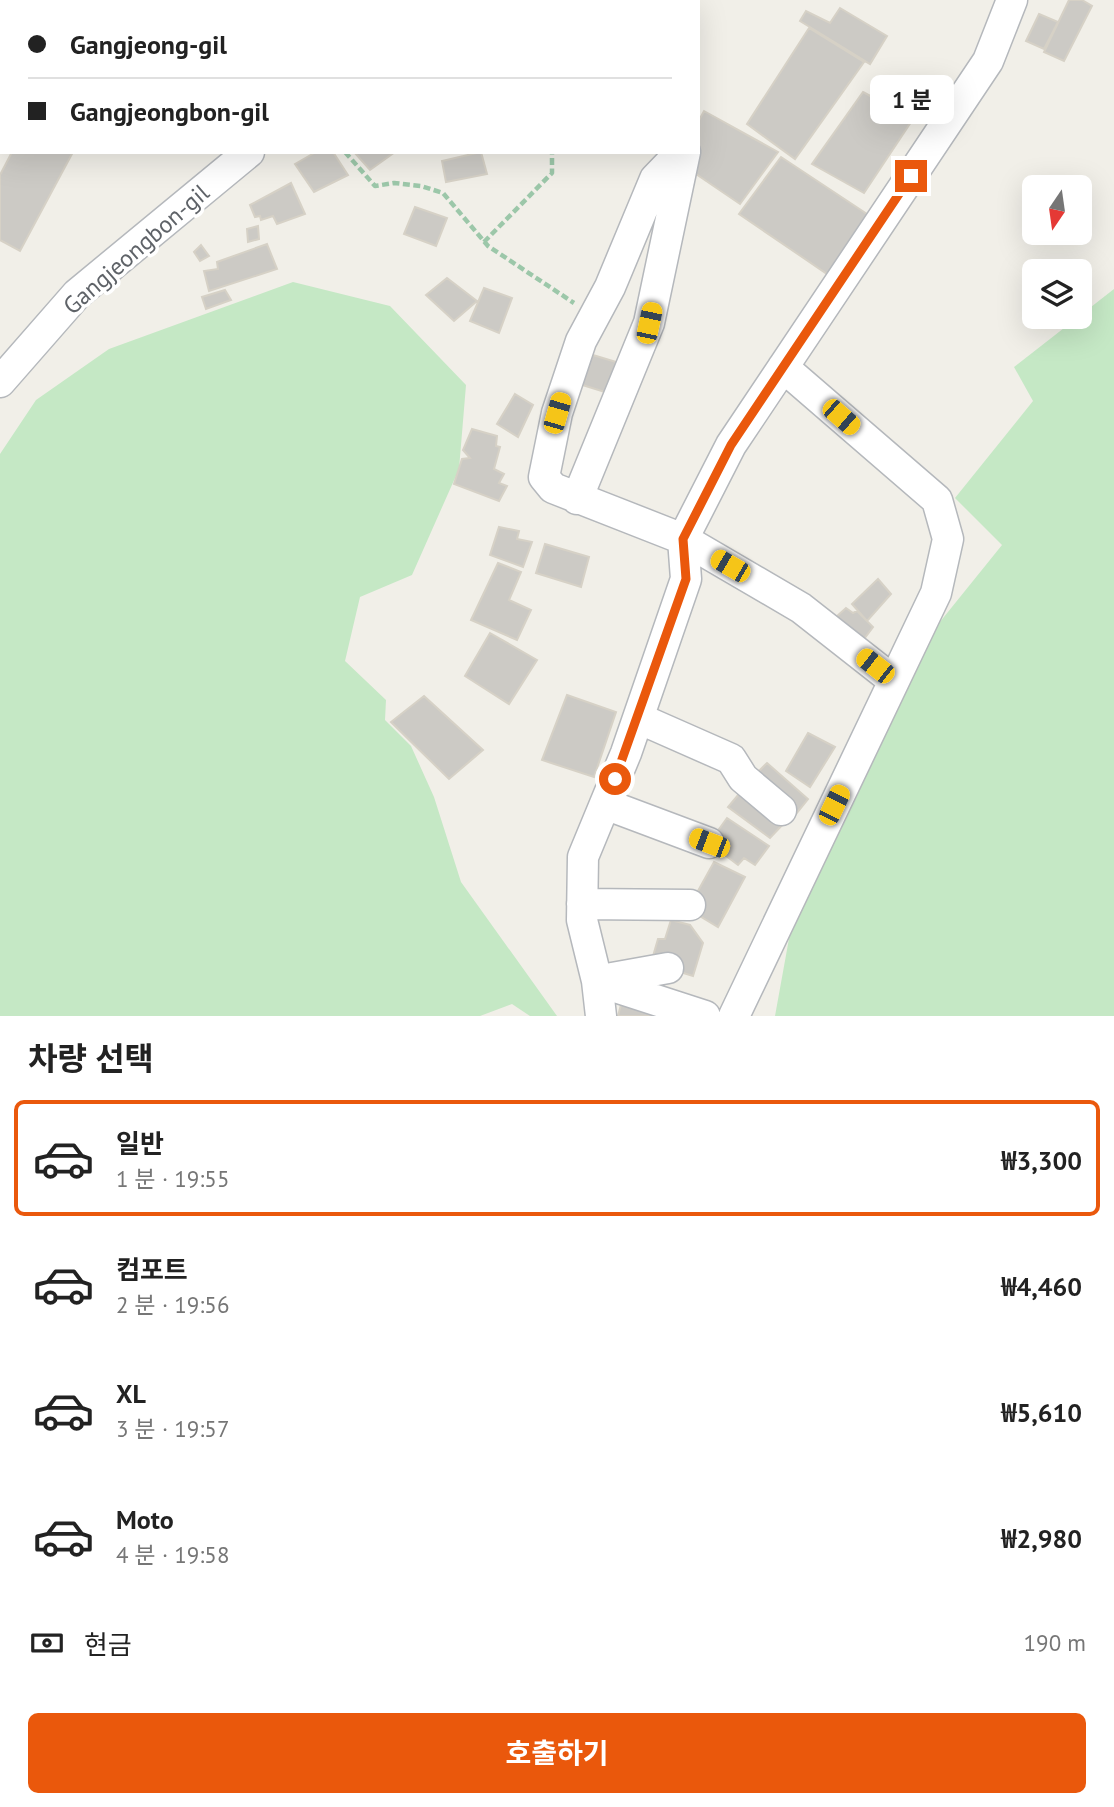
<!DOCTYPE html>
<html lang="ko">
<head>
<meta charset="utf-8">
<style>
  body { margin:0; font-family:"PT Sans","Noto Sans KR",sans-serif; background:#f2f2f2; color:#222; height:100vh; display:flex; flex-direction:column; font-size:26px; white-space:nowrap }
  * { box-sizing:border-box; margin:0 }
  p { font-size:23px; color:#767676 }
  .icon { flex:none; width:38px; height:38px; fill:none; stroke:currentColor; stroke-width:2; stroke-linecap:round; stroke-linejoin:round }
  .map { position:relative; height:1016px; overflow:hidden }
  .sheet { display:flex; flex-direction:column; background:#fff; flex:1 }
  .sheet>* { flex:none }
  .banner { position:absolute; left:0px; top:0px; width:700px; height:154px; box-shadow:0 7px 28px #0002; display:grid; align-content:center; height:154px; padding:0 28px; background:#fff }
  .needle { width:46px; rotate:193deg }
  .buttons { position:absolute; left:1022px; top:175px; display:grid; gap:14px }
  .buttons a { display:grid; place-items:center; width:70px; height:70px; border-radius:10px; background:#fff; box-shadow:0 7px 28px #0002; font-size:35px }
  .end { position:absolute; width:32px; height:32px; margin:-16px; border:9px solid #ea580c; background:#fff; box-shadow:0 0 0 4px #fff }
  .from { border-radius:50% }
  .bubble { position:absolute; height:49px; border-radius:10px; background:#fff; box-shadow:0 7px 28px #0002; font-size:23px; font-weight:700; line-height:49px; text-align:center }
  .car { position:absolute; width:21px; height:42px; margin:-21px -10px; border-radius:9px; box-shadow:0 0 5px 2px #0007; background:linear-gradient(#f5c518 24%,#345 0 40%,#f5c518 0 76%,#345 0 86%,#f5c518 0) }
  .banner b { display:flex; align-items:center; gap:24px; height:66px; font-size:26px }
  .banner b+b { border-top:2px solid #e0e0e0 }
  .banner i { width:18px; height:18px; background:#222 }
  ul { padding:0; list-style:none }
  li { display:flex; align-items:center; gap:21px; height:116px; margin:0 14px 10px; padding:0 14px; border:4px solid transparent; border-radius:10px }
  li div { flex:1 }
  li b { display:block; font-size:26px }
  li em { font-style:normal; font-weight:700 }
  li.current { border-color:#ea580c }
  li>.icon { width:63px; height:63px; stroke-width:1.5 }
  h2 { padding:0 28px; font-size:32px; line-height:84px }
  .pay { display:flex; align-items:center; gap:18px; height:77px; padding:0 28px; font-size:26px }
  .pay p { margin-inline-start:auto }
  .primary-button { display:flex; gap:14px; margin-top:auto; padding:14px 28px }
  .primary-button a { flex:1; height:80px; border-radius:10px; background:#ea580c; color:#fff; font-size:28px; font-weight:700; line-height:80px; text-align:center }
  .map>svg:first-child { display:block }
  .green { fill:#c5e8c5 }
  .building { fill:#cccac5; stroke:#d6d1c6; stroke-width:2 }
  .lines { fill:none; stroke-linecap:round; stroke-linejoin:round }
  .minor-casing { stroke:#b5b8bc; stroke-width:33 }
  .path { stroke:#9cc7a9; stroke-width:4.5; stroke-dasharray:7 3.5; stroke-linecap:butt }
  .minor { stroke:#fff; stroke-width:30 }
  .route { stroke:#ea580c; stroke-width:9 }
  .labels { text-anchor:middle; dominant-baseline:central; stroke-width:7; stroke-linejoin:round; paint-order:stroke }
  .street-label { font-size:24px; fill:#5f6368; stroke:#fff }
</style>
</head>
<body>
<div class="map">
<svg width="1114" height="1016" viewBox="0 0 1114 1016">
  <rect width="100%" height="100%" fill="#f1efe8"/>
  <path class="green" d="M 293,282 L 390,306 L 466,385 L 459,469 L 412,575 L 360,597 L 345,661 L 386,700 L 385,720 L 411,746 L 434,797 L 461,882 L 557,1016 L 530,1016 L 512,1004 L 480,1016 L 0,1016 L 0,454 L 36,400 L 109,349 Z
    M 1114,289 L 1114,1016 L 775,1016 L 790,933 L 906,664 L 1002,545 L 955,498 L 1033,401 L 1014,367 Z"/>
  <path class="building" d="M 1069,0 L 1082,0 L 1092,6 L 1064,61 L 1044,52 Z
    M 840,8 L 887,36 L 870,64 L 800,21 L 806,11 L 830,23 Z
    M 1039,14 L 1058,22 L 1044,49 L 1026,41 Z
    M 809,28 L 864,62 L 795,159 L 747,124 Z
    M 863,92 L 913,119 L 864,193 L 812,164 Z
    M 704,111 L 778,152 L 740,204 L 696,174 L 698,122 Z
    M 12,152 L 73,152 L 20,251 L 0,240 L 0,175 Z
    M 316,152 L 333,152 L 348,175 L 314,192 L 295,164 Z
    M 354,152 L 395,152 L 370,170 Z
    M 481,152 L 487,174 L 446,182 L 442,161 Z
    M 781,157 L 870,216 L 830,276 L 739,214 Z
    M 291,183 L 305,214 L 277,224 L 273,216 L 261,220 L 260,216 L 255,217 L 250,205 Z
    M 415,207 L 447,218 L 436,246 L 404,234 Z
    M 258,226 L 259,239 L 248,242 L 247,229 Z
    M 267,244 L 277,269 L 209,291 L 204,271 L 218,269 L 217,262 Z
    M 201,245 L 209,256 L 200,261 L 194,252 Z
    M 447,278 L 477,301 L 454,321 L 426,295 Z
    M 484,288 L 512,298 L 499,333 L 470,321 Z
    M 225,290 L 231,300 L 206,309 L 202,297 Z
    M 583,352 L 616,362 L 608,393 L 573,382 Z
    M 515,394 L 533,405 L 518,437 L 497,424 Z
    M 472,429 L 497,436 L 496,446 L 500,447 L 494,469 L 504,474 L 499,483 L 507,486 L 499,501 L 454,484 L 462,459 L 470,458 L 463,450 Z
    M 499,527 L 519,531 L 517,539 L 532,542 L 523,567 L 490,555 Z
    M 545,544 L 589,557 L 581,587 L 536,573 Z
    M 498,563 L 521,572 L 509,600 L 531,610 L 517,640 L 471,620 Z
    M 878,579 L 891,594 L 867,621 L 852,604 Z
    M 846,608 L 853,613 L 857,611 L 873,627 L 861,643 L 836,617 Z
    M 490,633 L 537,660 L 509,704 L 465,676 Z
    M 567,695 L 616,712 L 594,777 L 542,760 Z
    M 424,696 L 483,750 L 449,779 L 391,722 Z
    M 808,733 L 835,747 L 810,787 L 786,771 Z
    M 767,763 L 808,799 L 796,814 L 754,776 Z
    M 744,788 L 786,821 L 770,838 L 728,807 Z
    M 727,818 L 769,846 L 755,865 L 744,858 L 738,865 L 709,843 Z
    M 714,862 L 745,877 L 718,927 L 688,909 Z
    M 671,920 L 690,925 L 703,943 L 693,976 L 651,963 L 658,939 L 665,939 Z
    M 623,997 L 671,1016 L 618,1016 Z"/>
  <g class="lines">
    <g class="minor-casing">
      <path id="minor" d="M 665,0 L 666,2
        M 426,2 L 428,0
        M 681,152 L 655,179 L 610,287 L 581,341 L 557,413 L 544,477 L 553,488 L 683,539 L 801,608 L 894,681
        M 0,382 L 77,294 L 249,152
        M 577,499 L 649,323 L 685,152
        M 683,539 L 731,445 L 988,61 L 1012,0
        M 638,718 L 731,759 L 743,778 L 781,810
        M 605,804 L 709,843
        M 582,904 L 690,905
        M 601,980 L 668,968
        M 597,981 L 705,1016
        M 601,1016 L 597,981 L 582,920 L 583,857 L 626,753 L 686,579 L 683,539
        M 734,1016 L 936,593 L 948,539 L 937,500 L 783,367"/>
    </g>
    <path class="path" d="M 345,152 L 375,186 L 394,183 L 421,186 L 443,193 L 488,246 L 574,303
      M 484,242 L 552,173 L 552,152"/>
    <use href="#minor" class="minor"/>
  </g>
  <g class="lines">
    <path class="route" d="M 615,779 L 686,579 L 683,539 L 731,445 L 911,176"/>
  </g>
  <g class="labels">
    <g class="street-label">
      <text transform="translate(136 249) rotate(-41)">Gangjeongbon-gil</text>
    </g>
  </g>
</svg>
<div class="buttons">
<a><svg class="needle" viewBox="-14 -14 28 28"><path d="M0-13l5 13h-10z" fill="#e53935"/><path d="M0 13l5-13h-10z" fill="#767676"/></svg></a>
<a><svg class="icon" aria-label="layers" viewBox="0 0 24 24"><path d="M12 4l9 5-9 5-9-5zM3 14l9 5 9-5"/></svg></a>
</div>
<i class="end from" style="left:615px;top:779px"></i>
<i class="end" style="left:911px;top:176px"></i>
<div class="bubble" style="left:870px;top:75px;width:84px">1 분</div>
<i class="car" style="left:649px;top:323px;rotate:12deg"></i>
<i class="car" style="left:557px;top:413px;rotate:16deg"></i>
<i class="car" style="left:841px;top:417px;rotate:131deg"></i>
<i class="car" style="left:730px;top:566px;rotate:300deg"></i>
<i class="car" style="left:875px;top:666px;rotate:308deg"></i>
<i class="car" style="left:834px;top:805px;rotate:26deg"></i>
<i class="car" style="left:709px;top:843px;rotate:291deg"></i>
<div class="banner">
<b><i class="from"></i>Gangjeong-gil</b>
<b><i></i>Gangjeongbon-gil</b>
</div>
</div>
<section class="sheet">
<h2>차량 선택</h2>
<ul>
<li class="current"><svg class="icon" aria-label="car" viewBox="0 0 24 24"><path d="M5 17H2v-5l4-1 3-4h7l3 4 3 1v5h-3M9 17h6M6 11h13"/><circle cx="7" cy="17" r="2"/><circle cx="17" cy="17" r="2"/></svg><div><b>일반</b><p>1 분 · 19:55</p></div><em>₩3,300</em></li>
<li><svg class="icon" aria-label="car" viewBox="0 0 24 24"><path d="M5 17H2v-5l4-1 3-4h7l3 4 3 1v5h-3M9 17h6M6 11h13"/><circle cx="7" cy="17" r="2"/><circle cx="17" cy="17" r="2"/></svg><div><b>컴포트</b><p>2 분 · 19:56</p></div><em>₩4,460</em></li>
<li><svg class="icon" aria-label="car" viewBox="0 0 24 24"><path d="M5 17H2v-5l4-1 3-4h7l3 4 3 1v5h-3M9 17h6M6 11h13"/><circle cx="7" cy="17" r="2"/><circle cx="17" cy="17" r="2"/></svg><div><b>XL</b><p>3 분 · 19:57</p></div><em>₩5,610</em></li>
<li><svg class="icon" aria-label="car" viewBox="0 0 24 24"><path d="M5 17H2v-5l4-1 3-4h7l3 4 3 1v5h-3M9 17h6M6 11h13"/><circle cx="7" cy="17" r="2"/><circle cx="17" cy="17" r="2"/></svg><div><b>Moto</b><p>4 분 · 19:58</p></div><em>₩2,980</em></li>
</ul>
<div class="pay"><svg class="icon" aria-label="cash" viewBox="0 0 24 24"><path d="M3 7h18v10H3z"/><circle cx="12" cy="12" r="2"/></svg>현금<p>190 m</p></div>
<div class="primary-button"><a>호출하기</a></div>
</section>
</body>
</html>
